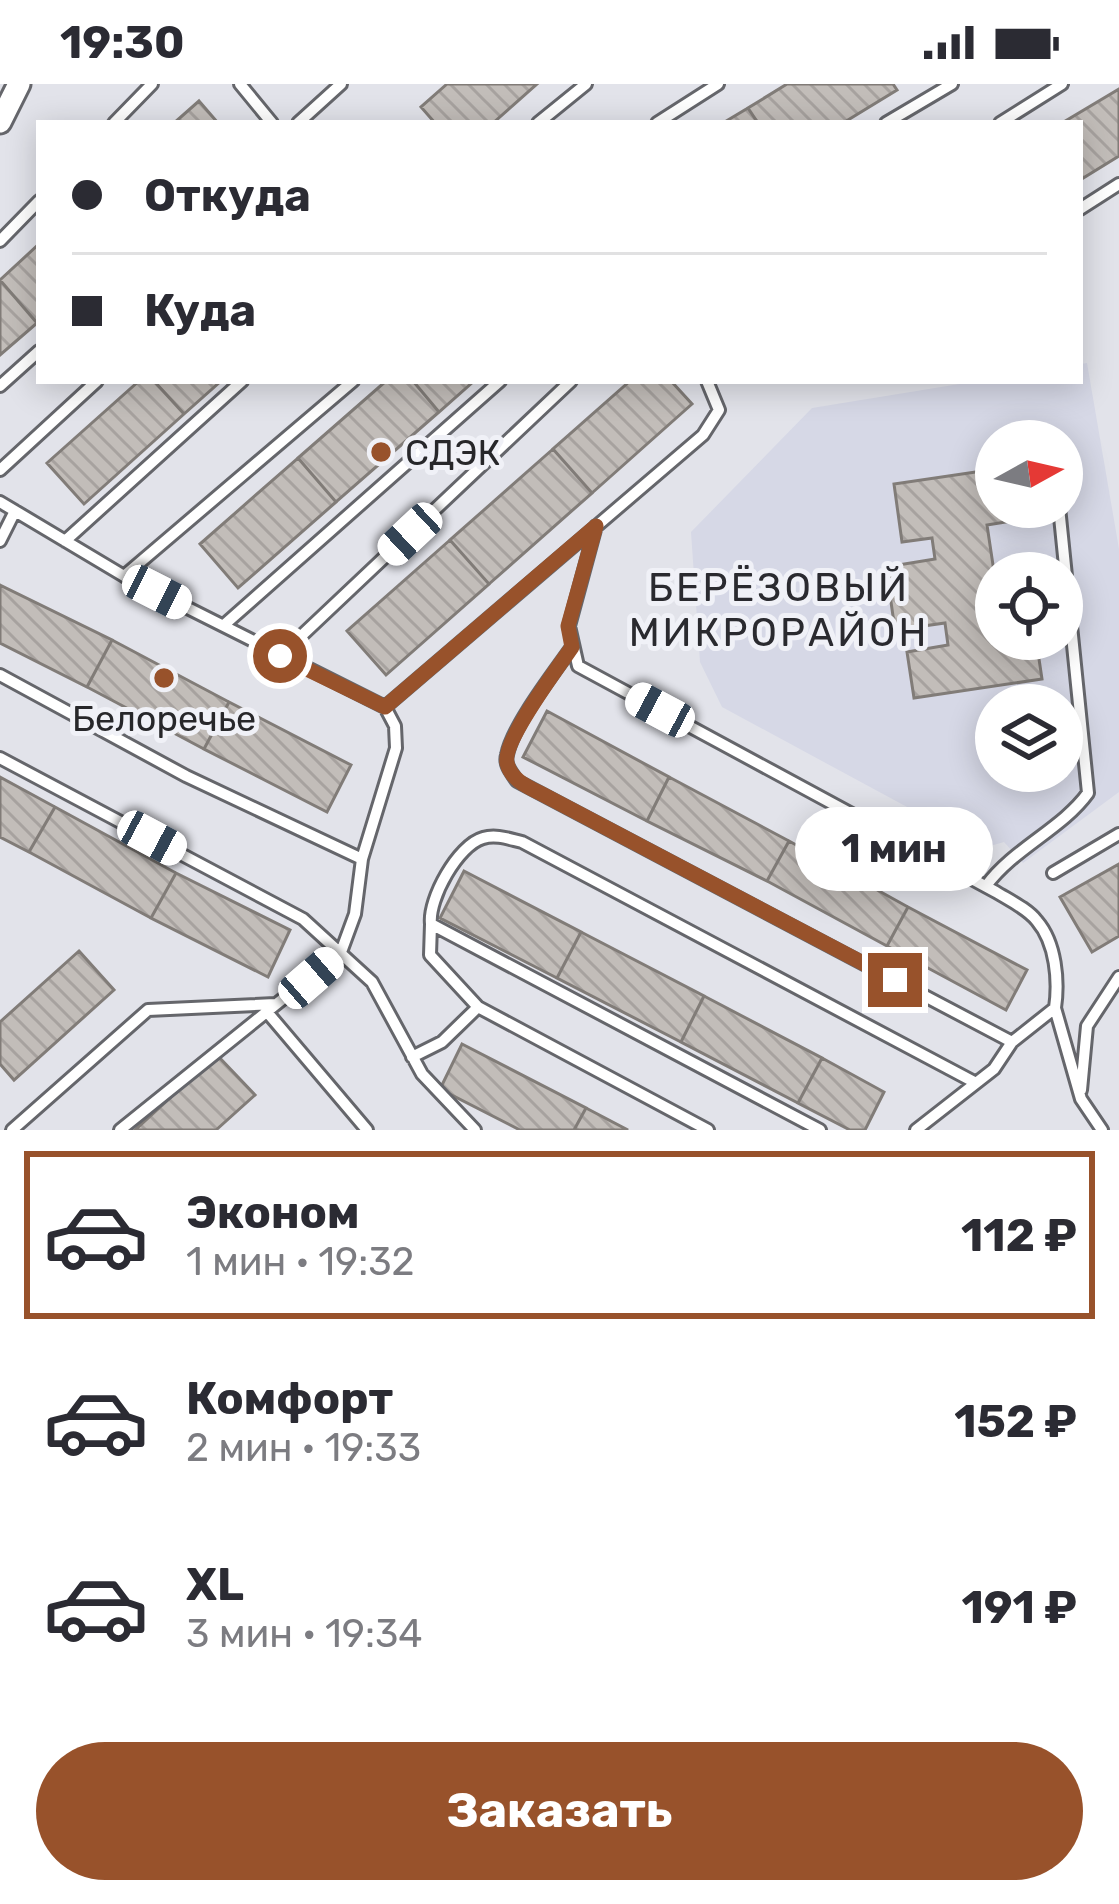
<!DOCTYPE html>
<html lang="ru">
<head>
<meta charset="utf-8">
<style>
  body { margin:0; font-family:Rubik,sans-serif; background:#f2f2f3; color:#2b2b33; height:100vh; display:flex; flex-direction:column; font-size:45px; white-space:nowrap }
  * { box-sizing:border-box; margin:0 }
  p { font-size:39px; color:#7c7c81 }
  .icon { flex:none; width:66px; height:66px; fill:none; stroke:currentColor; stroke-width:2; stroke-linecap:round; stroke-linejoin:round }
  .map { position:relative; height:1046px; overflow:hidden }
  .drawer { display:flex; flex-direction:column; background:#fff; flex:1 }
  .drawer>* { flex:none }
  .hud { position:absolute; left:36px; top:36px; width:1047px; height:264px; border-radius:0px; box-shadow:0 6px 30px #0003; display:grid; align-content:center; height:264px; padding:0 36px; background:#fff }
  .needle { width:78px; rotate:82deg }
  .controls { position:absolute; left:975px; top:336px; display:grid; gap:24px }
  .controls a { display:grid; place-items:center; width:108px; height:108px; border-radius:50%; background:#fff; box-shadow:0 6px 30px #0003; font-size:60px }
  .end { position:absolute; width:54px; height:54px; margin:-27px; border:15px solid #98522b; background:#fff; box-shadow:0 0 0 6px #fff }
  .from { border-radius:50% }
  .bubble { position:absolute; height:84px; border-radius:42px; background:#fff; box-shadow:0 6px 30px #0003; font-size:39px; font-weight:700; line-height:84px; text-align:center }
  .car { position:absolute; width:36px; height:72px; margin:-36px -18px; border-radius:15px; box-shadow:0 0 9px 3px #0007; background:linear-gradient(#fff 24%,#345 0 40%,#fff 0 76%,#345 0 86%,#fff 0) }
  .hud b { display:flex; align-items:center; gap:42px; height:114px; font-size:45px }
  .hud b+b { border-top:3px solid #e1e1e2 }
  .hud i { width:30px; height:30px; background:#2b2b33 }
  ul { padding:21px 0 0; list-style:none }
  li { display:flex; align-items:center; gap:36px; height:168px; margin:0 24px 18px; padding:0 12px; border:6px solid transparent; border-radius:0px }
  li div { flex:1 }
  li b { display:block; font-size:45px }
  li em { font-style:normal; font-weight:700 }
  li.on { border-color:#98522b }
  li>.icon { width:108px; height:108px; stroke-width:1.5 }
  .primary-button { display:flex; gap:24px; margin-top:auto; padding:24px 36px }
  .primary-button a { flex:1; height:138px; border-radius:72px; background:#98522b; color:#fff; font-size:48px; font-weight:700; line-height:138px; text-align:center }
  .status { display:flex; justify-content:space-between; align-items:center; height:84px; padding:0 60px; background:#fff; direction:ltr }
  .status svg { height:33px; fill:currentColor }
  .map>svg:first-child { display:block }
  .built { fill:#d6d8e6; fill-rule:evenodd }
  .building { fill:url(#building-back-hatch); stroke:#817c78; stroke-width:3 }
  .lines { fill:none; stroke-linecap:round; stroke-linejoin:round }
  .service-casing { stroke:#65666b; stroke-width:16 }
  .minor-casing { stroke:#65666b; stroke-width:27 }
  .service { stroke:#fff; stroke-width:10 }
  .minor { stroke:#fff; stroke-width:21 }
  .route { stroke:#98522b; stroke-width:15 }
  .poi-dot { fill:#98522b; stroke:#f0f1f7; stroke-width:4.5 }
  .labels { text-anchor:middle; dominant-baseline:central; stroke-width:10; stroke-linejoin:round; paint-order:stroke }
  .poi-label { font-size:36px; fill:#27272a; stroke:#f0f1f7; text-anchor:start }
  .neighbourhood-label { font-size:39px; letter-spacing:3px; fill:#2a2a2f; stroke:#f0f1f7 }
</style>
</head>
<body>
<div class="status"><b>19:30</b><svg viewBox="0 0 49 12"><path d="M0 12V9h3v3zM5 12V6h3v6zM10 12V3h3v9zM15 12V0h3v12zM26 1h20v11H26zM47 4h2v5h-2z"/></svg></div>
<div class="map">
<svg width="1119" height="1046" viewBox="0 0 1119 1046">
  <defs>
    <pattern id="building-back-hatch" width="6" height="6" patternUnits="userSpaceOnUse" patternTransform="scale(3)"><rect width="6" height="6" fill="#c2bdb9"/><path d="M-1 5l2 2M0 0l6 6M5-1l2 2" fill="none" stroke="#a7a29f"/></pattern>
  </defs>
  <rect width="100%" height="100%" fill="#e2e3ea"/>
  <path class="built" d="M 1087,279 L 1119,465 L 1119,708 L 1023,779 L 1004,758 L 983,764 L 722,623 L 700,578 L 691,448 L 812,324 L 978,297 L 1080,297 L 1080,280 ZM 996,357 L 1062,357 L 1062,423 L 996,423 ZM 996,489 L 1062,489 L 1062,555 L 996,555 ZM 996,621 L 1062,621 L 1062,687 L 996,687 Z"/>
  <path class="building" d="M 447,0 L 537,0 L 493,39 L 435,39 L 421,23 Z
    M 787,0 L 893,0 L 897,6 L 843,39 L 758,39 L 748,24 Z
    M 1119,5 L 1119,72 L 1080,96 L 1080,39 L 1062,39 Z
    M 199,17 L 218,39 L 174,39 Z
    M 748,24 L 758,39 L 723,39 Z
    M 39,160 L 39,237 L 37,239 L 0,196 Z
    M 0,196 L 37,239 L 0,271 Z
    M 139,297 L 154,297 L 184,330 L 84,420 L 47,379 Z
    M 154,297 L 221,297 L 184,330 Z
    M 386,297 L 413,297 L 439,328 L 336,418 L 298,374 Z
    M 413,297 L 474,297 L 439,328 Z
    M 630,297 L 671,297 L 692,320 L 592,409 L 553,365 Z
    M 553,365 L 592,409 L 489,500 L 450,456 Z
    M 298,374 L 336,418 L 238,504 L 200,460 Z
    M 996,385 L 996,423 L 1016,423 L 1018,436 L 987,441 L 996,501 L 996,555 L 1036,555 L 1042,595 L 914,614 L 907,568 L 948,561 L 945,539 L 895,546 L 886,483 L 935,475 L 932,454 L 902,458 L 894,400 Z
    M 450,456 L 489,500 L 386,591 L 347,547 Z
    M 0,501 L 112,556 L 87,603 L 0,559 Z
    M 112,556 L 229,618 L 204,665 L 87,603 Z
    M 229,618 L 351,681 L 327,728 L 204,665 Z
    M 547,627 L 669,693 L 647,737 L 523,673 Z
    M 0,693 L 55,723 L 29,768 L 0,753 Z
    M 669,693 L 789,757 L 767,797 L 647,737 Z
    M 55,723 L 176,789 L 151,834 L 29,768 Z
    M 789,757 L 908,823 L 887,862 L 767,797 Z
    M 1119,780 L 1119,852 L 1092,868 L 1060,813 Z
    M 464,787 L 581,848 L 557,894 L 440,834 Z
    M 176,789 L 290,846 L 268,893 L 151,834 Z
    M 908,823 L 1027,886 L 1006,926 L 887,862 Z
    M 581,848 L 704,912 L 681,958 L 557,894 Z
    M 79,867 L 114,906 L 14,996 L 0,980 L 0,938 Z
    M 704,912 L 822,974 L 798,1019 L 681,958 Z
    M 462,960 L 586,1024 L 574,1046 L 520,1046 L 440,1005 Z
    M 217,971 L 255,1011 L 216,1046 L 135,1046 Z
    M 822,974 L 884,1008 L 865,1046 L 850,1046 L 798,1019 Z
    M 586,1024 L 628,1046 L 574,1046 Z"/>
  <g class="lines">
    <g class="service-casing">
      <path id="service" d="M 240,0 L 272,39
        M 114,39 L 152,0
        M 298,39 L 341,0
        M 538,39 L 586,0
        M 657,39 L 718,0
        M 886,39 L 952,0
        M 1000,39 L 1062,0
        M 1080,125 L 1119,100
        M 0,157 L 39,117
        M 0,302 L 39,267
        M 0,386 L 97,297
        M 0,418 L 124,492 L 385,623 L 395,642 L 396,664 L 362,775 L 355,830 L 341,868 L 120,1046
        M 596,442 L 569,542 L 578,582 L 996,808 C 1009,816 1028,825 1037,837 C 1056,859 1059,897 1055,924
        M 0,457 L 15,427
        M 65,457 L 242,297
        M 124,492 L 353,297
        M 224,541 L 500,297
        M 572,563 C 554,589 513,641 507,671 C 504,681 512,689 517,697 L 1012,958 L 1055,924 L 1081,1015 L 1102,1046
        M 280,572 L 571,297
        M 0,591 L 186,692 L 362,775
        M 385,623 L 703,351 L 719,326 L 707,297
        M 0,674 L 303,835 L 372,898 L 422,990 L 475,1046
        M 1053,789 L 1119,750
        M 986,802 C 1014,764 1062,745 1088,709 L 1059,423
        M 431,840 L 430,871 L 478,923 L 708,1046
        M 267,928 L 367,1046
        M 412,973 L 442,958 L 478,923
        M 1081,1006 L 1087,942 L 1119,893
        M 12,1046 L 148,926 L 275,920
        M 820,1046 L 431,840 C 428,815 458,761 483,754 C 496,750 509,755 522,758 L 976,999
        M 916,1046 L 994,985 L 1012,958"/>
    </g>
    <g class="minor-casing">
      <path id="minor" d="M 0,38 L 19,0"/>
    </g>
    <use href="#service" class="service"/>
    <use href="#minor" class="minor"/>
  </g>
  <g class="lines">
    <path class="route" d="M 280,572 L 385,623 L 596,442 L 568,542 L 572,563 C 558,584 502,657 507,679 C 511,696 528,703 542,710 L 895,896"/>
  </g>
  <g class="poi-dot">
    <circle cx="381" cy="368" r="12"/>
    <circle cx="164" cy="594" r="12"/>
  </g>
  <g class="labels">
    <g class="poi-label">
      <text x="405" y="368">СДЭК</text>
      <text x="164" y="634" text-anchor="middle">Белоречье</text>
    </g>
    <g class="neighbourhood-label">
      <text x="779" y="504">БЕРЁЗОВЫЙ<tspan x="779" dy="45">МИКРОРАЙОН</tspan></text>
    </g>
  </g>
</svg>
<div class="controls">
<a><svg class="needle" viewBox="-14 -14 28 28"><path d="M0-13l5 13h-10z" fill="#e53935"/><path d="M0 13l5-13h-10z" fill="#7c7c81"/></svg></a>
<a><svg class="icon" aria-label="locate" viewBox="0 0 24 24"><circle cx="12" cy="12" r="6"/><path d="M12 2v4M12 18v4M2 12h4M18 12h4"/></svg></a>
<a><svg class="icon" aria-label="layers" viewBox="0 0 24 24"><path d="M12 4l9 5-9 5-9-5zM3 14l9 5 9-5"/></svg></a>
</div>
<i class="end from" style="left:280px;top:572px"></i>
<i class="end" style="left:895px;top:896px"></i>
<div class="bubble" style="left:795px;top:723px;width:198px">1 мин</div>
<i class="car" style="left:410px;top:450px;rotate:227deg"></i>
<i class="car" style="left:157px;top:508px;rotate:117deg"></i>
<i class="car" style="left:660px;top:626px;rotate:298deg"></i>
<i class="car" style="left:152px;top:754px;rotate:118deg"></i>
<i class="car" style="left:311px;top:894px;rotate:49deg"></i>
<div class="hud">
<b><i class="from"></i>Откуда</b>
<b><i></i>Куда</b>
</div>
</div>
<section class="drawer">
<ul>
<li class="on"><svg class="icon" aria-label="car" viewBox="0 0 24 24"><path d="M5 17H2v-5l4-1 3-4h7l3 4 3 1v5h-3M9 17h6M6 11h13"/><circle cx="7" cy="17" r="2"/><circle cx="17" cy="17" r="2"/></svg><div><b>Эконом</b><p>1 мин · 19:32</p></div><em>112 ₽</em></li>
<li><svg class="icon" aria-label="car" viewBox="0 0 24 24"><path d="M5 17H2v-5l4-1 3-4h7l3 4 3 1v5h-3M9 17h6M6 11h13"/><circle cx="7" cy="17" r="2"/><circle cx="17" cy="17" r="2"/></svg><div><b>Комфорт</b><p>2 мин · 19:33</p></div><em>152 ₽</em></li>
<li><svg class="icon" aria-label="car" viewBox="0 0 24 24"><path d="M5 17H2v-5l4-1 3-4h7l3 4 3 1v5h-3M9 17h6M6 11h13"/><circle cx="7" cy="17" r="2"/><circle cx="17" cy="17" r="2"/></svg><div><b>XL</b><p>3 мин · 19:34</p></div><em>191 ₽</em></li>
</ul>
<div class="primary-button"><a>Заказать</a></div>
</section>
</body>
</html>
